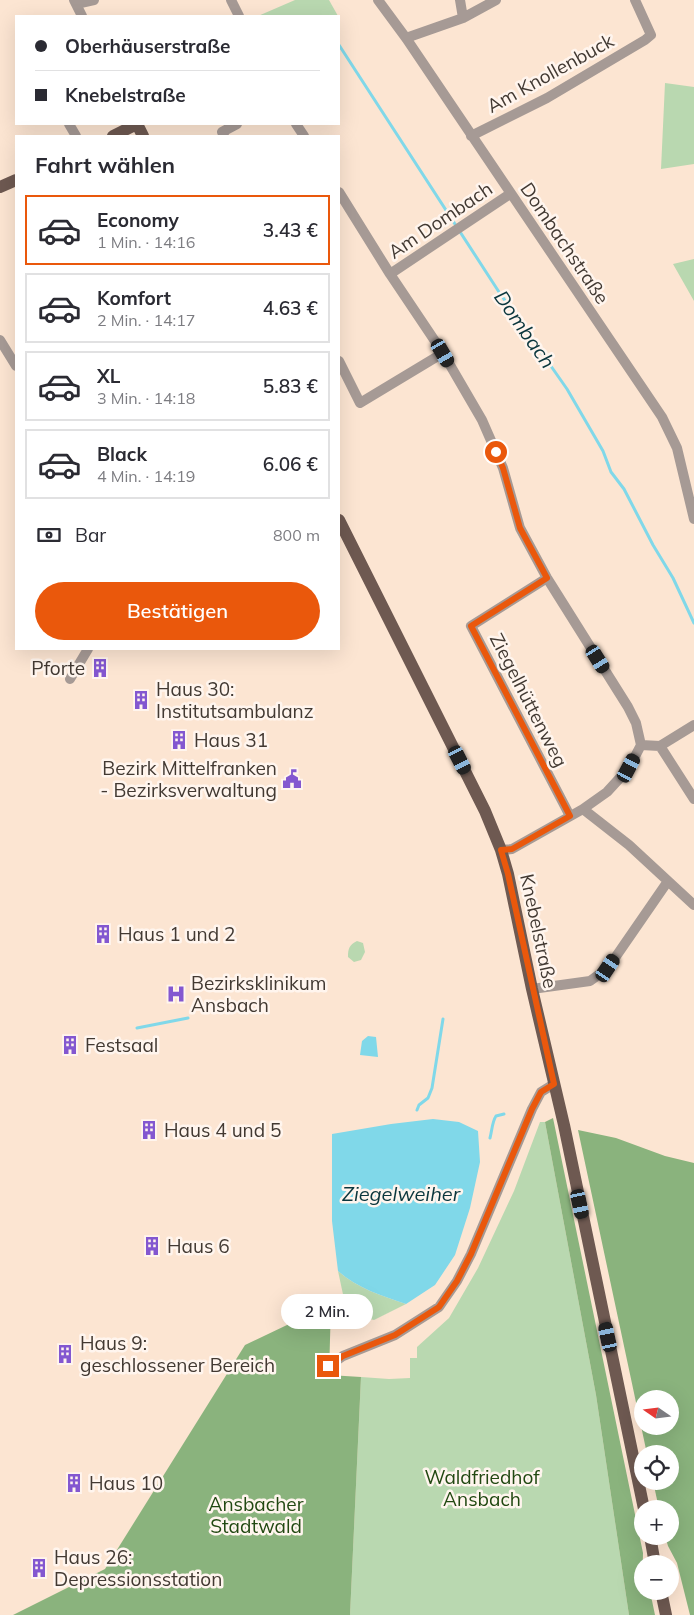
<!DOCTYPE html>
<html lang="de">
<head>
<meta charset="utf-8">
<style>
  body { margin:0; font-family:Mulish,sans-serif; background:#f7f7f7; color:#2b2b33; height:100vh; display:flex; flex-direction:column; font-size:19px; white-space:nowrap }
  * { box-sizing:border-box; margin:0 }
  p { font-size:16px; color:#7c7c81 }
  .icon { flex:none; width:28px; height:28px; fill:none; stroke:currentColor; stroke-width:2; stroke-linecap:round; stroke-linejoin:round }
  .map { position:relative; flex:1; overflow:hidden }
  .side { position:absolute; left:15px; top:135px; width:325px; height:515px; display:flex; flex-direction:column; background:#fff; border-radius:0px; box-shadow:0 5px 20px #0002 }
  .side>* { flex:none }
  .banner { position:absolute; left:15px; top:15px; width:325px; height:110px; border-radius:0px; box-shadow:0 5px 20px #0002; display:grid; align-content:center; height:110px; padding:0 20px; background:#fff }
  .needle { width:32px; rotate:284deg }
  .controls { position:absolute; left:634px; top:1390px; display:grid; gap:10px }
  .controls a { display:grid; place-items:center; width:45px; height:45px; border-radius:50%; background:#fff; box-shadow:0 5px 20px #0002; font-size:25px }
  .end { position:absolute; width:22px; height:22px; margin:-11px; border:6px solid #ea580c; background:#fff; box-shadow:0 0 0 2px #fff }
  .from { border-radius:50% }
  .bubble { position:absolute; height:35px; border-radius:18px; background:#fff; box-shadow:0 5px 20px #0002; font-size:16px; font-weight:600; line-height:35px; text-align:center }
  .car { position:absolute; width:15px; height:30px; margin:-15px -8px; border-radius:6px; box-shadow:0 0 4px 1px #0007; background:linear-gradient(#222 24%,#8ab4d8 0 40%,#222 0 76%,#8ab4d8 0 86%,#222 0) }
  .banner b { display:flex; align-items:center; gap:18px; height:48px; font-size:19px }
  .banner b+b { border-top:1px solid #e1e1e2 }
  .banner i { width:12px; height:12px; background:#2b2b33 }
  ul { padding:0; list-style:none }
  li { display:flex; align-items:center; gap:15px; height:70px; margin:0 10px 8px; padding:0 10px; border:2px solid #e1e1e2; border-radius:0px }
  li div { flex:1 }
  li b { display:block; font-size:19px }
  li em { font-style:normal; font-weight:600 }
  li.selected { border-color:#ea580c }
  li>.icon { width:45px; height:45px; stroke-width:1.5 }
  h2 { padding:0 20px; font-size:22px; line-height:60px }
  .pay { display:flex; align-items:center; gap:12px; height:55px; padding:0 20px; font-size:19px }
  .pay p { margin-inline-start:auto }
  .cta { display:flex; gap:10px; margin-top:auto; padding:10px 20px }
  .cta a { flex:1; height:58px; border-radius:30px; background:#ea580c; color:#fff; font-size:20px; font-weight:600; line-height:58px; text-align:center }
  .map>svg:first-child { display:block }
  .green { fill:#b9d8b0 }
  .forest { fill:#8ab37d; fill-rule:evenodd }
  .water { fill:#80d8e9 }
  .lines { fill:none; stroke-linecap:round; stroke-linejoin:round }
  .stream { stroke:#80d8e9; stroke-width:3 }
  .minor { stroke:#a69a95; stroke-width:10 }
  .major { stroke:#6e5951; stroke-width:12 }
  .route { stroke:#ea580c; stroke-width:6 }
  .labels { text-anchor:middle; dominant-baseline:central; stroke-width:5; stroke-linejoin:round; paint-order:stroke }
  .street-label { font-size:19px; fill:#423932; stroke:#fff5ee }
  .poi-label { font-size:19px; fill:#423932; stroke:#fff5ee; text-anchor:start }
  .park-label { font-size:19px; fill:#214811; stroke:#fff5ee }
  .water-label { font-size:20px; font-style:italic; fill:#0a363d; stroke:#fff5ee }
</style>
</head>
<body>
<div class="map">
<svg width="694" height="1615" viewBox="0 0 694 1615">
  <rect width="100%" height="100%" fill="#fce5d2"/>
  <path class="green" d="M 295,0 L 329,0 L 338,16 L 258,16 Z
    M 665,83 L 694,87 L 694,164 L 661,169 Z
    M 694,259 L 694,301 L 673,264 Z
    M 357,941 L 363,943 L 365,952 L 361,960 L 354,962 L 348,957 C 348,949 349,945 357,941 Z
    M 540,1122 L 545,1122 L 596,1395 L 629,1615 L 350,1615 L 361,1377 L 389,1379 L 410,1378 L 410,1358 L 417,1358 L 417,1347 L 449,1318 L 478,1268 L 514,1191 Z
    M 338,1271 C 357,1288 382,1296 406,1304 L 374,1320 L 347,1313 Z"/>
  <path class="forest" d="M 553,1118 L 643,1553 L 642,1591 L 650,1591 L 655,1615 L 629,1615 L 596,1395 L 545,1122 Z
    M 578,1130 L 616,1138 L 665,1156 L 694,1163 L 694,1615 L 690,1615 L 677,1563 L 668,1546 L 665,1536 L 670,1536 L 670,1509 L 659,1509 L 653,1481 L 670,1481 L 670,1454 L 647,1454 ZM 642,1399 L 670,1399 L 670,1426 L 642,1426 Z
    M 331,1304 L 329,1375 L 361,1377 L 350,1615 L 13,1615 L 105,1569 L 245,1345 Z"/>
  <path class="water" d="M 368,1036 L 376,1037 L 378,1057 L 360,1055 L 362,1041 Z
    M 433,1119 L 459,1122 L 478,1131 L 480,1162 L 470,1208 L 455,1255 L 435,1285 L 406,1304 C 382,1296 357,1288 338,1271 L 332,1221 L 332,1134 L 391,1124 Z"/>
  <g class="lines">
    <path class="stream" d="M 339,45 L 499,292 L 567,389 L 603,451 L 611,472 L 624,489 L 653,545 L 673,578 L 694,623
      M 137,1028 L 188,1018
      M 417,1110 L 419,1105 L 428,1098 L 432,1088 L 443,1019
      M 490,1138 C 492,1131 492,1122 496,1116 L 504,1114"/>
    <path class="minor" d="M 74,0 L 82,16
      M 231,0 L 239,16
      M 378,0 L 406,38 L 662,417 L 677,448 L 694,519
      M 460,0 L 463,18
      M 76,4 L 94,0
      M 406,38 L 463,18 L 496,0
      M 69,124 L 76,136
      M 296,124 L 304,136
      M 224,136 L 222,132 L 237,124
      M 471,136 L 547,98 L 645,40 L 651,35 L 635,0
      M 339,192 L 390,274 L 443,353 L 482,420 L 503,468 L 520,528 L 547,578 L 628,707 L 636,723 L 641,745 L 629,768 L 607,792 L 583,809
      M 390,274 L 510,194
      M 0,340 L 16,366
      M 339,361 L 360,403 L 443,353
      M 547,578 L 471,626 L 570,816
      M 70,679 L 88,649
      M 641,745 L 660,746 L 694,799
      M 660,746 L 694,725
      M 501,850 L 512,849 L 583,809 L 629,845 L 694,905
      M 532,989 L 590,981 L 608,968 L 668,881
      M 329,1366 L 343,1356 L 395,1335 L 439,1307 L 457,1281 L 471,1254 L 532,1109 L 541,1092 L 554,1084"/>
    <path class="major" d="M 113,136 L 137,124 L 143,136
      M 0,187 L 16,180
      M 339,520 L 485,811 L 501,850 L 508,874 L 532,989 L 564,1125 L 644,1509
      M 650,1536 L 655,1564
      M 661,1591 L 666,1615"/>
  </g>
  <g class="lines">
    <path class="route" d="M 328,1366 L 343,1356 L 395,1335 L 439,1307 L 457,1281 L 471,1254 L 532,1109 L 541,1092 L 554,1084 L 508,874 L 501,850 L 512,849 L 570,816 L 471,626 L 547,578 L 520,528 L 503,468 L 496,452"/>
  </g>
  <defs>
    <g id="building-bare" transform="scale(1.5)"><path d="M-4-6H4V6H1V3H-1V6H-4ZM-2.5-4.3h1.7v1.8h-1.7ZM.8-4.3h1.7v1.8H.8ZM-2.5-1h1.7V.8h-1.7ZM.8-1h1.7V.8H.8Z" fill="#8357d0" stroke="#fff5ee" stroke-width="2.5" paint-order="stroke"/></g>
    <g id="civic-bare" transform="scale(1.5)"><path d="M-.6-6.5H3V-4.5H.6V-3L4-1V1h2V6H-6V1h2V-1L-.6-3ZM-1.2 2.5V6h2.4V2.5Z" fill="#8357d0" stroke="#fff5ee" stroke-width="2.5" paint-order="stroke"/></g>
    <g id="hospital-bare" transform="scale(1.5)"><path d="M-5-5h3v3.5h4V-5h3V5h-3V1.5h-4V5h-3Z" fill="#8357d0" stroke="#fff5ee" stroke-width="2.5" paint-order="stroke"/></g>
  </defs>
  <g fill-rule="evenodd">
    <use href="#building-bare" x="100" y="668"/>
    <use href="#building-bare" x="141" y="700"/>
    <use href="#building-bare" x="179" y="740"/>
    <use href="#civic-bare" x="292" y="779"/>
    <use href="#building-bare" x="103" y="934"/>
    <use href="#hospital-bare" x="176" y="994"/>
    <use href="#building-bare" x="70" y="1045"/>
    <use href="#building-bare" x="149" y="1130"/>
    <use href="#building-bare" x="152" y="1246"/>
    <use href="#building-bare" x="65" y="1354"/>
    <use href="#building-bare" x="74" y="1483"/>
    <use href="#building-bare" x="39" y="1568"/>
  </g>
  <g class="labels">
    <g class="street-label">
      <text transform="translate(550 73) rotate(-29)">Am Knollenbuck</text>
      <text transform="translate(440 220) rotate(-34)">Am Dombach</text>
      <text transform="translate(565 243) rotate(56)">Dombachstraße</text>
      <text transform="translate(529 700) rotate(63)">Ziegelhüttenweg</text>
      <text transform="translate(539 931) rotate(78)">Knebelstraße</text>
    </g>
    <g class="poi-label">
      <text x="85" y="668" text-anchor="end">Pforte</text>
      <text x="156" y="689">Haus 30:<tspan x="156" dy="22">Institutsambulanz</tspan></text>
      <text x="194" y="740">Haus 31</text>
      <text x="277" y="768" text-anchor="end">Bezirk Mittelfranken<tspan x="277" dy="22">- Bezirksverwaltung</tspan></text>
      <text x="118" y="934">Haus 1 und 2</text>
      <text x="191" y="983">Bezirksklinikum<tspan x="191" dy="22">Ansbach</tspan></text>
      <text x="85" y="1045">Festsaal</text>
      <text x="164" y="1130">Haus 4 und 5</text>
      <text x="167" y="1246">Haus 6</text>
      <text x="80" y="1343">Haus 9:<tspan x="80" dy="22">geschlossener Bereich</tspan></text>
      <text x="89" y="1483">Haus 10</text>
      <text x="54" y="1557">Haus 26:<tspan x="54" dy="22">Depressionsstation</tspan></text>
    </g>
    <g class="park-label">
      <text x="482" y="1477">Waldfriedhof<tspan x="482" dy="22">Ansbach</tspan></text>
      <text x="256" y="1504">Ansbacher<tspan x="256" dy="22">Stadtwald</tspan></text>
    </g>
    <g class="water-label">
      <text transform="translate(525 329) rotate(55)">Dombach</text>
      <text x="401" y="1193">Ziegelweiher</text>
    </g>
  </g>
</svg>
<div class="controls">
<a><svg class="needle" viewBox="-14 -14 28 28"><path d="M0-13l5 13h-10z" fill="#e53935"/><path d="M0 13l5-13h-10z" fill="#7c7c81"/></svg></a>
<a><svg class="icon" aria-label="locate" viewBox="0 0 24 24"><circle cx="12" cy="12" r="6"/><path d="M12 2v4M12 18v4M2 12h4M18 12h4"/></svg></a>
<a>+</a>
<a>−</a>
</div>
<i class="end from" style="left:496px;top:452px"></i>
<i class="end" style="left:328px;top:1366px"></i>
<div class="bubble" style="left:281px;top:1294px;width:92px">2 Min.</div>
<i class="car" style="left:443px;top:353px;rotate:150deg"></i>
<i class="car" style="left:598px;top:659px;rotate:148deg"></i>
<i class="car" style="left:460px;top:760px;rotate:153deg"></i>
<i class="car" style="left:629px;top:768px;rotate:28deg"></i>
<i class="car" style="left:608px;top:968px;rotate:34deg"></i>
<i class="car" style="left:580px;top:1204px;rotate:168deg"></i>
<i class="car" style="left:608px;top:1337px;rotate:348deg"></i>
<div class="banner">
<b><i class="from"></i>Oberhäuserstraße</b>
<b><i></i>Knebelstraße</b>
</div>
<section class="side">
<h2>Fahrt wählen</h2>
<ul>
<li class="selected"><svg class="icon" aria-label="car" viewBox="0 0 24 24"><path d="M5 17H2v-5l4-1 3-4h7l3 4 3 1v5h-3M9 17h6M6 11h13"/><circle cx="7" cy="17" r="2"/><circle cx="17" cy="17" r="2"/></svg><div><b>Economy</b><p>1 Min. · 14:16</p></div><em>3.43 €</em></li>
<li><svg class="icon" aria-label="car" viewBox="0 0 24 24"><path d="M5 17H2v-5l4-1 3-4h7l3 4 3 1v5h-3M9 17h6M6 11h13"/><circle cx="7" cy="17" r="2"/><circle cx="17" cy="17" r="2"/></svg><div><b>Komfort</b><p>2 Min. · 14:17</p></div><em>4.63 €</em></li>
<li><svg class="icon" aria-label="car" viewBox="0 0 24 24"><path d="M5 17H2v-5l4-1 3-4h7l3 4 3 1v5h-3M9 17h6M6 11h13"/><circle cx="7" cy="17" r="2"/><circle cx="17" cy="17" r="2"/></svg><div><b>XL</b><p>3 Min. · 14:18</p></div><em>5.83 €</em></li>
<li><svg class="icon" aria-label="car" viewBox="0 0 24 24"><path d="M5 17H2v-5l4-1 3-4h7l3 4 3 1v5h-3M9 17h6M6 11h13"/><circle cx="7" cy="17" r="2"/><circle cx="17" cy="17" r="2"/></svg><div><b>Black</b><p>4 Min. · 14:19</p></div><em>6.06 €</em></li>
</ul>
<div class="pay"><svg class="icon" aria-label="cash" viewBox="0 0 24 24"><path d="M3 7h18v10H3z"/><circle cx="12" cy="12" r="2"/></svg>Bar<p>800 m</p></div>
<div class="cta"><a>Bestätigen</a></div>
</section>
</div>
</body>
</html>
